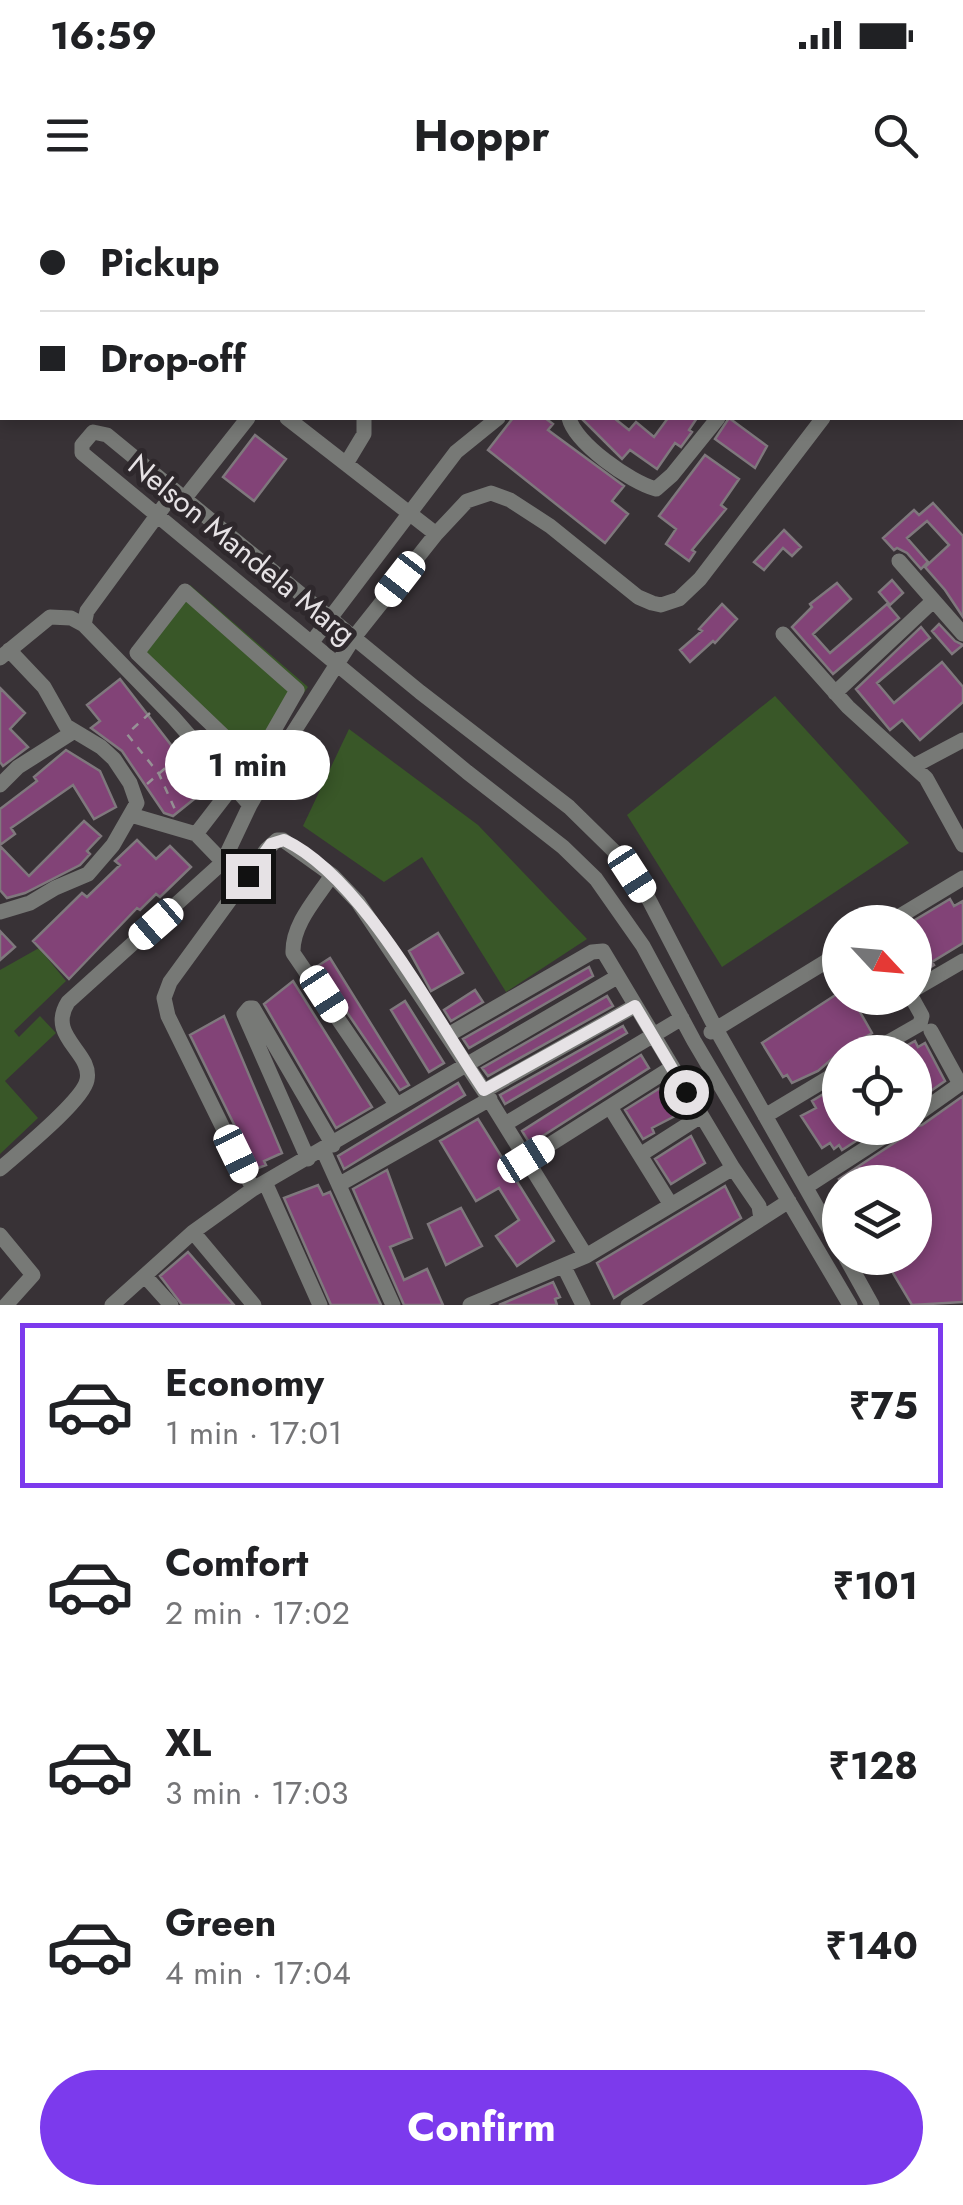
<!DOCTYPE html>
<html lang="en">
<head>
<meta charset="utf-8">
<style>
  body { margin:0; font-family:Jost,sans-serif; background:#f2f2f2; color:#202124; height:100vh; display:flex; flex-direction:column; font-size:38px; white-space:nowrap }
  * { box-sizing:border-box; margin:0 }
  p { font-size:32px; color:#757577 }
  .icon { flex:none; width:55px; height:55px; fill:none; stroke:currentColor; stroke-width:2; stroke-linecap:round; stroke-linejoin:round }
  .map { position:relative; height:1105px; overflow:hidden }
  .sheet { display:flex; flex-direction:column; background:#fff; flex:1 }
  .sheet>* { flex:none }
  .hud { position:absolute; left:0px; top:0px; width:965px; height:220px; box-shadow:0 5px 15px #0003; display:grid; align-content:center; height:220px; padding:0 40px; background:#fff }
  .needle { width:65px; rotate:116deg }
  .fabs { position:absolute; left:822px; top:705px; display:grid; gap:20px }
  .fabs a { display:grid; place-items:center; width:110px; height:110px; border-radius:50%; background:#fff; box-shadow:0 5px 15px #0003; font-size:50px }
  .end { position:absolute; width:45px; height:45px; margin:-22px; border:12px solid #e6e2e5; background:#111; box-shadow:0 0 0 5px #111 }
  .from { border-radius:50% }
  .bubble { position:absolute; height:70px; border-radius:35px; background:#fff; box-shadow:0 5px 15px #0003; font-size:32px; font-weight:700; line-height:70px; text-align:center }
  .car { position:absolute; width:30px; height:60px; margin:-30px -15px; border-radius:12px; box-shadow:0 0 8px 2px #0007; background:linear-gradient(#fff 24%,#345 0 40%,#fff 0 76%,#345 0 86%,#fff 0) }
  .hud b { display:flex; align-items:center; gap:35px; height:95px; font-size:38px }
  .hud b+b { border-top:2px solid #e0e0e0 }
  .hud i { width:25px; height:25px; background:#202124 }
  ul { padding:18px 0 0; list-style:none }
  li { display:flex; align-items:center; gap:30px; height:165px; margin:0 20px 15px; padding:0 20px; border:5px solid transparent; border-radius:0px }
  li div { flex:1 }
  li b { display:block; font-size:38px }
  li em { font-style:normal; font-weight:700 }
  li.on { border-color:#7c3aed }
  li>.icon { width:90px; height:90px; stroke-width:1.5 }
  .cta { display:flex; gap:20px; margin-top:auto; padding:20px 40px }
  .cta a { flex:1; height:115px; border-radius:60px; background:#7c3aed; color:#fff; font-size:40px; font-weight:700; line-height:115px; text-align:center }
  .status { display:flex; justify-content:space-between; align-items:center; height:70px; padding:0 50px; background:#fff; direction:ltr }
  .status svg { height:28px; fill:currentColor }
  header { display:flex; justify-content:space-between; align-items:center; height:130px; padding:0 40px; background:#fff; font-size:45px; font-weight:700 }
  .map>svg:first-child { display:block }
  .green { fill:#395728 }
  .building { fill:#824377; stroke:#7f787d; stroke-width:2.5 }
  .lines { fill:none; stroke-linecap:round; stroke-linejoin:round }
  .path { stroke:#979296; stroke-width:2.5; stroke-dasharray:8 8; stroke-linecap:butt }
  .minor { stroke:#777976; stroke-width:15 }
  .route { stroke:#e6e2e5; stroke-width:12 }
  .labels { text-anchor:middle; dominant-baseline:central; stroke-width:10; stroke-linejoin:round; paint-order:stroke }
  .street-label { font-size:30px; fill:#e6e2e5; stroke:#2e282c }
</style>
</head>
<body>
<div class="status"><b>16:59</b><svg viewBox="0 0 49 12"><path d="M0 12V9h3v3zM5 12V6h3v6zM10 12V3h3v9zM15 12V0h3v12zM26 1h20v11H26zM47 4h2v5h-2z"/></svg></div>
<header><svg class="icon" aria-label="menu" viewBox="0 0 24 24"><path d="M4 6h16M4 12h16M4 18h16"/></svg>Hoppr<svg class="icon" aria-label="search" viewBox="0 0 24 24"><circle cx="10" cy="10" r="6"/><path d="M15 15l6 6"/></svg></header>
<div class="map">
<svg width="963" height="1105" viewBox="0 0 963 1105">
  <rect width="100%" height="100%" fill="#383236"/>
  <path class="green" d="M 190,385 L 308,487 L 249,570 L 134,455 Z
    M 775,496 L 909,643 L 722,767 L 627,615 Z
    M 349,529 L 478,625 L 587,739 L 506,792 L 422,657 L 384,682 L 303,626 Z
    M 39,748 L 66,781 L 14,831 L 19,837 L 40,816 L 56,833 L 5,881 L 38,918 L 0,954 L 0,770 Z"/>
  <path class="building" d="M 513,218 L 545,218 L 553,224 L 548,230 L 624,286 L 612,301 L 628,314 L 605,343 L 488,250 Z
    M 581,218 L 614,218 L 629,230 L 636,222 L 654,237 L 668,218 L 697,218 L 689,230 L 692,232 L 681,247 L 675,243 L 657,269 L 630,250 L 622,259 Z
    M 729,218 L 767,246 L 755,268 L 715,239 Z
    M 255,235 L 286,259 L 254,301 L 223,277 Z
    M 705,255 L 739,279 L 721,305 L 726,309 L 692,350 L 695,352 L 689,361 L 666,344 L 676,329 L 659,316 Z
    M 933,303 L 963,336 L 963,417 L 945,390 L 925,367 L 949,345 L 927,321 L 907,338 L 928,362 L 921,369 L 907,353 L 897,348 L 894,350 L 883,338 L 914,310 L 919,315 Z
    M 784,330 L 801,347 L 792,356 L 783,348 L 764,370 L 754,362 Z
    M 892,380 L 903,393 L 890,405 L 879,392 Z
    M 837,383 L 851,399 L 813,434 L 830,453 L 887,404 L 899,418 L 833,474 L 792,427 L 812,407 L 810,404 Z
    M 722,404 L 737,419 L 715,443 L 713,441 L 690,462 L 680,450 L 702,431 L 699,429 Z
    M 939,424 L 955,441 L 963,445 L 952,454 L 932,431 Z
    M 921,427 L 930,438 L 877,483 L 894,503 L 942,462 L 963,487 L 963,502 L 920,540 L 902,520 L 890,530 L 856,489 Z
    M 120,479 L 175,550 L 180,547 L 214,583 L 173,616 L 164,613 L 122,551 L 91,528 L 100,521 L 87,505 Z
    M 0,488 L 25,513 L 10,529 L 28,547 L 3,566 L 0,562 Z
    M 66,550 L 100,571 L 116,607 L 94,619 L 73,585 L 11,628 L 15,634 L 0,645 L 0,609 L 37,581 L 34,577 Z
    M 84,621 L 101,636 L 87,651 L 90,654 L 80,665 L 25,693 L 7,698 L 0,690 L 0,646 L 29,676 Z
    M 137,640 L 156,659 L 170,646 L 191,667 L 160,697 L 156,694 L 140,710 L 137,708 L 69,779 L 33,741 L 82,693 L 87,697 L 120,665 L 115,661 Z
    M 950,699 L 954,706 L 963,701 L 963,743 L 932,762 L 934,765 L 919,774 L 915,768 L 915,720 Z
    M 0,731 L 15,747 L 0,760 Z
    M 438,733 L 463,773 L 431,791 L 409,751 Z
    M 330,758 L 409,885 L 400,890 L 316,767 Z
    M 589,767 L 593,776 L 469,848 L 463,839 Z
    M 293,781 L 372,907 L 336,928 L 264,804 Z
    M 475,790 L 483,802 L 451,821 L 444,810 Z
    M 840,792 L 840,798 L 882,798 L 860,812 L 872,833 L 859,841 L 861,848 L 853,852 L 840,852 L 818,871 L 792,883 L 787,875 L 783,877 L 762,843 Z
    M 607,796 L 613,806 L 488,876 L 482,868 Z
    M 405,801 L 444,863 L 429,872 L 391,810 Z
    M 224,816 L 282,953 L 264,961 L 266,965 L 256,969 L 190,835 Z
    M 623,826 L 627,833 L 505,904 L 500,895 Z
    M 915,841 L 918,847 L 925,843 L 945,881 L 915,902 L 915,852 L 895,852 Z
    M 641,855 L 649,868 L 530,944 L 522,931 Z
    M 458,883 L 465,895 L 344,969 L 338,956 Z
    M 840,884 L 840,928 L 868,928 L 857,935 L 859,939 L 842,950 L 839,945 L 834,949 L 830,943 L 822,948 L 801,916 L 816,908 L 812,901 Z
    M 660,888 L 675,916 L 652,928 L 654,933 L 643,939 L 625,910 Z
    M 963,896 L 963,1102 L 912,1105 L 884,1058 L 915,1058 L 915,982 L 841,982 L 839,979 L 903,937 L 908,928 L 922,925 Z
    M 478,919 L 554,1041 L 517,1066 L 496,1036 L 519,1020 L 499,988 L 476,1001 L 440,941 Z
    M 691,936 L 705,963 L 671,984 L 655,959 Z
    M 387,970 L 412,1038 L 390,1047 L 404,1080 L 427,1069 L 443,1105 L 404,1105 L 353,989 Z
    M 318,985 L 323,995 L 330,992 L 381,1105 L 331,1105 L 284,998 Z
    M 725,986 L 741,1018 L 614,1098 L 597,1063 Z
    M 461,1008 L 482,1046 L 446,1065 L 428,1024 Z
    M 188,1052 L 234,1105 L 182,1105 L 160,1076 Z
    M 553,1082 L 560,1097 L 555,1099 L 557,1105 L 499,1105 Z"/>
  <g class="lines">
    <path class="path" d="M 150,513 L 127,534 L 159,574 L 177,614
      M 147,584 L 186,550"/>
    <path class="minor" d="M 412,0 L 415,2
      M 655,0 L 657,2
      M 193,2 L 194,0
      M 214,2 L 216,0
      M 330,2 L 332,0
      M 427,2 L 429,0
      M 560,2 L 562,0
      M 287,218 L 436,334
      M 569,218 C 575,243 630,282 656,289 L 672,275 L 718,218
      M 346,264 L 364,234 L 364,218
      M 184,299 L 248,218
      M 899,361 L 963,434
      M 84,425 L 87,411 L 175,291
      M 783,434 L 848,507 L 926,578 L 963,645
      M 312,442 L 456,252 L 498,218
      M 0,458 L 50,417 L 71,418 L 84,425 L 173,517 L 250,605
      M 835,493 L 933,401
      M 914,566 L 963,540
      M 0,585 L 18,567 L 73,532
      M 250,601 L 254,565 L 297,490 L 185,391 L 137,453 L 254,565
      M 131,615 L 196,634 L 233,586
      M 196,634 L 223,662
      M 332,675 C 317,698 292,724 293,753 L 396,904
      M 0,712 L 30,703 L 55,688 L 88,674 L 113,645 L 137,603 L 130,583 L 114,559 L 101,547 L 66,526 L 44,487 L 9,450
      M 890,722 L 963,678
      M 915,789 L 963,761
      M 711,832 L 840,753
      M 448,835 L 592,752 L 603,751 L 733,968 L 759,1006 L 761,1019
      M 871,852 L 920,824 L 922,816 L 912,798
      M 484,891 L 635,806
      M 610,907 L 671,1005
      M 765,916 L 840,871
      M 915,916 L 960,884 L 931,831
      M 505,924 L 682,818
      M 323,950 L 393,1105
      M 640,955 L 701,916
      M 308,959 L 244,814 L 249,808 L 253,808 L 333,945
      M 527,959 L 671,868
      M 0,969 C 18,953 83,901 87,880 C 93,852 46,837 68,802 L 223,662 L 250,605 L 282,550 L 355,436 L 436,334 L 467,301 L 491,293 L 510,300 L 550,326 L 638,397 L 652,403 L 661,405 L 679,399 L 700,379 L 823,218
      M 265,982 L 320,1105
      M 340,984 L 490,899
      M 806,987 L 897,928
      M 253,989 L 168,816 L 164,798 L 170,782 L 267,649 L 277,640 L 283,640 L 332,675 L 358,702 L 484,891 L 586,1056
      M 193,1032 L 254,1105
      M 0,1035 L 33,1075 L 6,1105
      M 840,1048 L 716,829 L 646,694 L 620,657 L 569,607 L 420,492 L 107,235 L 93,232 L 82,245 L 82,253 L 467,572 L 563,647 L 596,679 L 643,746 L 694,841 L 850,1105
      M 846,1058 L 872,1105
      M 564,1067 L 583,1105
      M 145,1076 L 171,1105
      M 112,1105 L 193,1032 L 253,989 L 617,777
      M 470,1105 L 586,1056 L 733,968
      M 628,1105 L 789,1001"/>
  </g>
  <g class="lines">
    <path class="route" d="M 248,676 L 271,644 L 284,640 C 362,676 435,818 484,890 L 635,806 L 686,892"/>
  </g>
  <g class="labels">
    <g class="street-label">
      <text transform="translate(242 349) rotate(39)">Nelson Mandela Marg</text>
    </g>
  </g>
</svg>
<div class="fabs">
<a><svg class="needle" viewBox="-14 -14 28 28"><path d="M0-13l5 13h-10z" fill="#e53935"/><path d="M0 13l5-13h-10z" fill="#757577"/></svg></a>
<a><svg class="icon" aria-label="locate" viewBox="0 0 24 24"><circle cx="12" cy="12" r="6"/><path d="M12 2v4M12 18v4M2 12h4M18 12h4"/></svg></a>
<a><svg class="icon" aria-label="layers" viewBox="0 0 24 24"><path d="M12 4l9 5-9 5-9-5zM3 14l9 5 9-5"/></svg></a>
</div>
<i class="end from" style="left:686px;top:892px"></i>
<i class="end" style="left:248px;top:676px"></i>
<div class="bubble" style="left:165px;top:530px;width:165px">1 min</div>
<i class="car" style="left:400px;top:379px;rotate:218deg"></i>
<i class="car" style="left:632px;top:674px;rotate:147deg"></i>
<i class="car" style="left:156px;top:724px;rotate:229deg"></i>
<i class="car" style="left:324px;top:794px;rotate:147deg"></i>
<i class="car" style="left:236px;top:954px;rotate:154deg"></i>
<i class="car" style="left:526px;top:959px;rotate:58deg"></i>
<div class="hud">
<b><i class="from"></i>Pickup</b>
<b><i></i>Drop-off</b>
</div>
</div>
<section class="sheet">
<ul>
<li class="on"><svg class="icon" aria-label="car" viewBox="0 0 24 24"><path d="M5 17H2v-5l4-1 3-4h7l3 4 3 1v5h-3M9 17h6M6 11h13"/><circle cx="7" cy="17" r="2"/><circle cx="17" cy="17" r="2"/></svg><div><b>Economy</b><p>1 min · 17:01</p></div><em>₹75</em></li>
<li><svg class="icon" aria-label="car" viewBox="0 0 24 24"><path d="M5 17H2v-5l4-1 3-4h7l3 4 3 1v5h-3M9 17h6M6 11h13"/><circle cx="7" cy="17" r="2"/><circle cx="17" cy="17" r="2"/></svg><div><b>Comfort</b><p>2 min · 17:02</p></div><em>₹101</em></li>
<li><svg class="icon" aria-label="car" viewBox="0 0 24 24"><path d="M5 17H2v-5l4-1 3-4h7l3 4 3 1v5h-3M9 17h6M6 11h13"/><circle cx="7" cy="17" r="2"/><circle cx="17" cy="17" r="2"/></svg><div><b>XL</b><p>3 min · 17:03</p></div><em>₹128</em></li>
<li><svg class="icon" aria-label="car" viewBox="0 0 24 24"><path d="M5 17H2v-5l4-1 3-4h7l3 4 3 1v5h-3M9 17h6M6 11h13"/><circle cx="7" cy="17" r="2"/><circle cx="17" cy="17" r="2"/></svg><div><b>Green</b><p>4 min · 17:04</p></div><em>₹140</em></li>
</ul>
<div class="cta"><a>Confirm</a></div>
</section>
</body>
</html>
